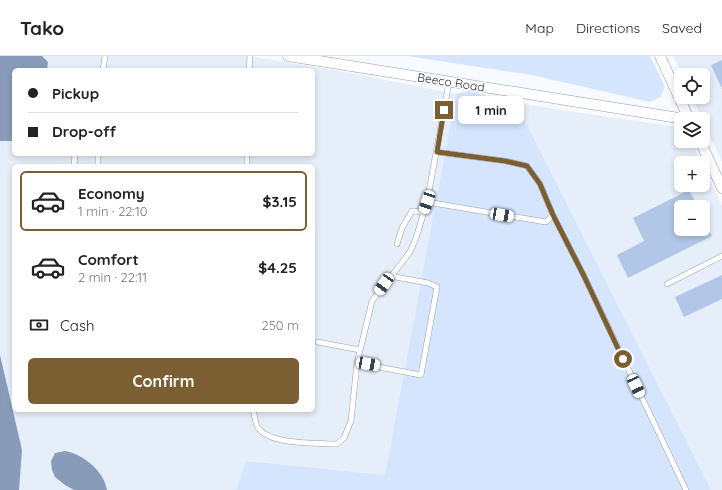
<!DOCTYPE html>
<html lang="en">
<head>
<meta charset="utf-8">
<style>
  body { margin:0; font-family:Quicksand,sans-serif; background:#f6f6f6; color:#222; height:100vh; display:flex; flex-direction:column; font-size:15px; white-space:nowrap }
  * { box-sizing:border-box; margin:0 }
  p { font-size:13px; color:#767676 }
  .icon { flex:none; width:22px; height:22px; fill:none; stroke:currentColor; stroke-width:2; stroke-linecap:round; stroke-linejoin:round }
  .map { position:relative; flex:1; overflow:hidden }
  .details { position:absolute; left:12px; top:108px; width:303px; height:248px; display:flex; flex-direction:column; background:#fff; border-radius:6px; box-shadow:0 2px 6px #0003 }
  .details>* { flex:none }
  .banner { position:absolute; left:12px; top:12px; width:303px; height:88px; border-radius:6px; box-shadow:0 2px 6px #0003; display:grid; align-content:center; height:88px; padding:0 16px; background:#fff }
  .controls { position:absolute; left:674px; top:12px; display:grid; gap:8px }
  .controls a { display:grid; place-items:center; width:36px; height:36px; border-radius:6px; background:#fff; box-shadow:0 2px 6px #0003; font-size:20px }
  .end { position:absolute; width:18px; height:18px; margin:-9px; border:5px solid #7b5f32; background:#fff; box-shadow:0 0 0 2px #fff }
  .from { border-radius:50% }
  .bubble { position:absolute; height:28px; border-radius:6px; background:#fff; box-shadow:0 2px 6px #0003; font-size:13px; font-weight:800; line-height:28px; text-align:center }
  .car { position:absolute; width:12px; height:24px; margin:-12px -6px; border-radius:5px; box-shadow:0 0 3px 1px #0007; background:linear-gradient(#fff 24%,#345 0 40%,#fff 0 76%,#345 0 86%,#fff 0) }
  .banner b { display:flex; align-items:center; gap:14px; height:38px; font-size:15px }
  .banner b+b { border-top:1px solid #e0e0e0 }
  .banner i { width:10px; height:10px; background:#222 }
  ul { padding:7px 0 0; list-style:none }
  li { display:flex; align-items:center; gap:12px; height:60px; margin:0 8px 6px; padding:0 8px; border:2px solid transparent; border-radius:6px }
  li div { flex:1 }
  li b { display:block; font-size:15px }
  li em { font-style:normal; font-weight:800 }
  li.current { border-color:#7b5f32 }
  li>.icon { width:36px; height:36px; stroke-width:1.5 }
  .pay { display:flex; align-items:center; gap:10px; height:44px; padding:0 16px; font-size:15px }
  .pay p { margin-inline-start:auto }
  .cta { display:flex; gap:8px; margin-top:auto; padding:8px 16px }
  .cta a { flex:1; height:46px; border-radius:6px; background:#7b5f32; color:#fff; font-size:16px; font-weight:800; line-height:46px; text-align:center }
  header { display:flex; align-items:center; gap:24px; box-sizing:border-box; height:56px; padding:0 20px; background:#fff; border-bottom:1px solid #e0e0e0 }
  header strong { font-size:19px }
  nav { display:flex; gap:22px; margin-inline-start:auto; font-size:14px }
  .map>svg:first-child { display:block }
  .built { fill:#e6eef9; fill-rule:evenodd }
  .green { fill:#d5e5fd }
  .water { fill:#889cba }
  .building { fill:#b2c7e7 }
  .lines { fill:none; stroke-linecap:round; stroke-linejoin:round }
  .lane-casing { stroke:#999ea5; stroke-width:6 }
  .street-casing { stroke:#999ea5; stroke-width:11 }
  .lane { stroke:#fff; stroke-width:5 }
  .street { stroke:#fff; stroke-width:10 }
  .route { stroke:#7b5f32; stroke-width:5 }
  .labels { text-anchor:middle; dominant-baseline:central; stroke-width:3; stroke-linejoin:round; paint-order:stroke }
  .street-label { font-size:12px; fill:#2e3033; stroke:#fff }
</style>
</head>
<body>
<header>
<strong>Tako</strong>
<nav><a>Map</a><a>Directions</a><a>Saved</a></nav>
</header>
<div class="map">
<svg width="722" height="434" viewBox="0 0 722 434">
  <rect width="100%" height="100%" fill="#f7faff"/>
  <path class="built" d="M 0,0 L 248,0 L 345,16 L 456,38 L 385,419 L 246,405 L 236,434 L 0,434 ZM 14,14 L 313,14 L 313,98 L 14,98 ZM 14,110 L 313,110 L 313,354 L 14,354 Z
    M 673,0 L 722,0 L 722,106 L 692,41 L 703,41 L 703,19 L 682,19 Z
    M 516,47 L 676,71 L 681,75 L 681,85 L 691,85 L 702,107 L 681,107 L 681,129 L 703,129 L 703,110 L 722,150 L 722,434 L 711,434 ZM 681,151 L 703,151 L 703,173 L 681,173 Z"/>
  <path class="green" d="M 407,0 L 650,0 L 665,31 L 660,41 L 650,46 L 532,19 Z
    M 468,35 L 516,47 L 711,434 L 236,434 L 246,405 L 385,419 L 456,38 Z"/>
  <path class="water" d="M 0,0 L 42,0 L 48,6 L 47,14 L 14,14 L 14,85 L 0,85 Z
    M 0,299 L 22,394 L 19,434 L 0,434 Z
    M 65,395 C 83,398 104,415 107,434 L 74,434 L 65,429 L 55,421 L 52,414 L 51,405 L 55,397 Z"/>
  <path class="building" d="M 722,4 L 722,33 L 711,9 Z
    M 689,134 L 698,151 L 681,151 L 681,173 L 708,173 L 712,180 L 628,222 L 617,199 L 644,185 L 633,162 Z
    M 722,219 L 722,243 L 684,261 L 675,241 Z"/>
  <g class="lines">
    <g class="lane-casing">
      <path id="lane" d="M 103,14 L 105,0
        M 249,14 L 250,0
        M 437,96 L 505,105 L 527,110 L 540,128 L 553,159 L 584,220 L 686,434
        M 98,98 L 98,110
        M 74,110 L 75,98
        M 247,110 L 247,98
        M 427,146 L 546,166 L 553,159
        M 397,188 L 402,172 L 412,155 L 424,156
        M 667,228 L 722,200
        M 318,286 L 360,294
        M 357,307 L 421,319 L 437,231 L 428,227 L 390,220
        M 253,354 C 255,359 255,368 258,372 C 270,389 318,387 337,388 L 344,382 L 351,365 L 357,307 L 372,245 L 410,196 L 416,182 L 427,146 L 449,26"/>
    </g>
    <g class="street-casing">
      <path id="street" d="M 288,0 L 685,63
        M 660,0 L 689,63
        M 700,85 L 722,132"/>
    </g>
    <use href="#lane" class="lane"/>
    <use href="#street" class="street"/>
  </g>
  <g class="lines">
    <path class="route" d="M 444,54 L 437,96 L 505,105 L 527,110 L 540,128 L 553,159 L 584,220 L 623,303"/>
  </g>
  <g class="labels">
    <g class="street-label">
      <text transform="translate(451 26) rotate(9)">Beeco Road</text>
    </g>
  </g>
</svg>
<div class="controls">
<a><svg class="icon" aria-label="locate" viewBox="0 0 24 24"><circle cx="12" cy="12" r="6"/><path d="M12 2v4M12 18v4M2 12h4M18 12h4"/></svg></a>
<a><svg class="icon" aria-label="layers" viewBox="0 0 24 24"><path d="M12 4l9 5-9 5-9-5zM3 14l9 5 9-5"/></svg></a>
<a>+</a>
<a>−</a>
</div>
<i class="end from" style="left:623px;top:303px"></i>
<i class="end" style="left:444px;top:54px"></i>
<div class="bubble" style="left:458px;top:40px;width:66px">1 min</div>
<i class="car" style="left:427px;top:146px;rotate:198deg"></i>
<i class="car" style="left:502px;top:159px;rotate:100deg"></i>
<i class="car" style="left:384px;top:228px;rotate:215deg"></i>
<i class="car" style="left:368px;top:308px;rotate:100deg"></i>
<i class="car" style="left:636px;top:330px;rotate:155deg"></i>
<div class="banner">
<b><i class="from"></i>Pickup</b>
<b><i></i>Drop-off</b>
</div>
<section class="details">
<ul>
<li class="current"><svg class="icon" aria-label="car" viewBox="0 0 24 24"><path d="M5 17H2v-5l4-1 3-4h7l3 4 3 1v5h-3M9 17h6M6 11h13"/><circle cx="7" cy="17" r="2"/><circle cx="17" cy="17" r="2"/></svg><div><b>Economy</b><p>1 min · 22:10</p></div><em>$3.15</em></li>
<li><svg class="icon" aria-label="car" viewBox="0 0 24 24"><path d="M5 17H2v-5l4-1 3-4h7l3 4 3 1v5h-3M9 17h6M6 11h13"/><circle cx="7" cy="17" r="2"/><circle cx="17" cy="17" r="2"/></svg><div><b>Comfort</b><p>2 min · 22:11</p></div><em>$4.25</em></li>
</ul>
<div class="pay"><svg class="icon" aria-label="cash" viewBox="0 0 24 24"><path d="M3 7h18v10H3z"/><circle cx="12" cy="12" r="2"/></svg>Cash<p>250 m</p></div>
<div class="cta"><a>Confirm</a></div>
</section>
</div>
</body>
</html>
